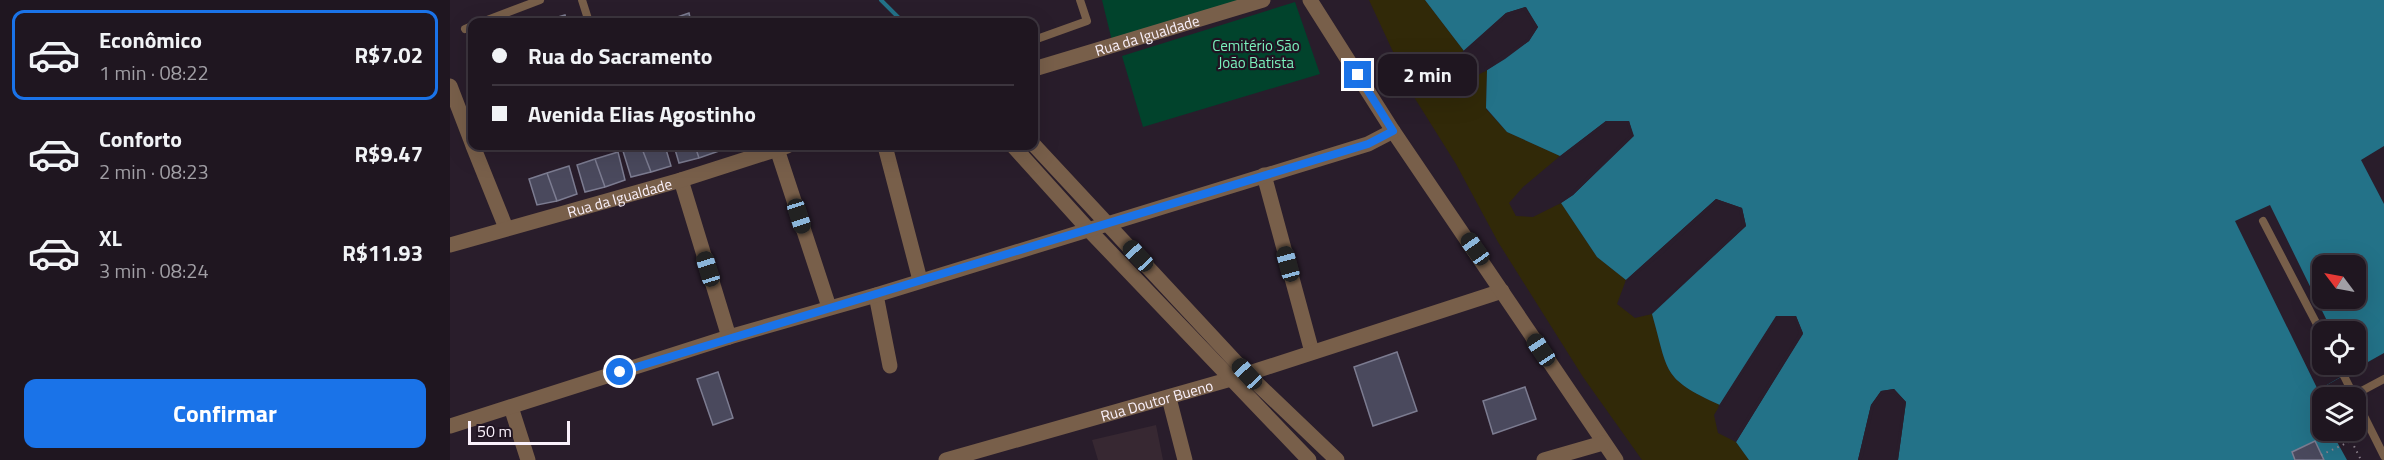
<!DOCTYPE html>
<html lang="pt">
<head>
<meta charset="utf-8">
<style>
  body { margin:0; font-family:"Titillium Web",sans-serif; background:#271f29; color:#f1f3f6; height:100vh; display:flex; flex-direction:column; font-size:22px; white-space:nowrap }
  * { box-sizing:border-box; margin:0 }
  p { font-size:20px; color:#a19fa5 }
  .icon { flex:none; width:33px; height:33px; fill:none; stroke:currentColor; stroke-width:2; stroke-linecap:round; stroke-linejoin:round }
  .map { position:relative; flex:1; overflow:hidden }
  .panel { display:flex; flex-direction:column; background:#1f1620; width:450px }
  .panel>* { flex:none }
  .banner { position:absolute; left:18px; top:18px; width:570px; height:132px; border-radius:12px; box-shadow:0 6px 24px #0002,0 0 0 2px #3c353e; display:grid; align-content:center; height:132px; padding:0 24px; background:#1f1620 }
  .needle { width:39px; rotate:302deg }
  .controls { position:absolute; left:1862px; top:255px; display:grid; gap:12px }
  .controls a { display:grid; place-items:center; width:54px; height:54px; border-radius:12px; background:#1f1620; box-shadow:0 6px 24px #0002,0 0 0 2px #3c353e; font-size:30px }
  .scale { position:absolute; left:18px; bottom:15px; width:102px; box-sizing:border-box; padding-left:6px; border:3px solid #faf1fb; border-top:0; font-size:16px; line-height:21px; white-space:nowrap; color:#faf1fb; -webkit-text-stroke:4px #201422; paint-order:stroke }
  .end { position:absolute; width:27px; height:27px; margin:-14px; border:8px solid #1a73e8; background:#fff; box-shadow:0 0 0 3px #fff }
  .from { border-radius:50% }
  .bubble { position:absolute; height:42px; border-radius:12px; background:#1f1620; box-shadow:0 6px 24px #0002,0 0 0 2px #3c353e; font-size:20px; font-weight:700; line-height:42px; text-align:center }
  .car { position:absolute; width:18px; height:36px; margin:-18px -9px; border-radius:8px; box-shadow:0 0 4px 2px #0007; background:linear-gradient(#222 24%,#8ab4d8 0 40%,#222 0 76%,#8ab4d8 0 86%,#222 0) }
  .banner b { display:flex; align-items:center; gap:21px; height:57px; font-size:22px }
  .banner b+b { border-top:2px solid #3c353e }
  .banner i { width:15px; height:15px; background:#f1f3f6 }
  ul { padding:10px 0 0; list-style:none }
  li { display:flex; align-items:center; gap:18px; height:90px; margin:0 12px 9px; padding:0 12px; border:3px solid transparent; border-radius:12px }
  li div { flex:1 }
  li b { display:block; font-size:22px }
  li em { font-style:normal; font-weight:700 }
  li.on { border-color:#1a73e8 }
  li>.icon { width:54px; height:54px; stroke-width:1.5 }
  .primary-button { display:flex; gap:12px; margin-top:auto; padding:12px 24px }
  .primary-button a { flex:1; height:69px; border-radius:12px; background:#1a73e8; color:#fff; font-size:24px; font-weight:700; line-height:69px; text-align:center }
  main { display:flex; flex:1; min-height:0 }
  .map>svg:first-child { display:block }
  .education { fill:#372832 }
  .green { fill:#01432c }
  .sand { fill:#312908 }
  .water { fill:#237288; fill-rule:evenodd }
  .pier { fill:#291d2b }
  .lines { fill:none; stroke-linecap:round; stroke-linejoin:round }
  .stream { stroke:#237288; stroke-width:4 }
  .building { fill:#4a495d; stroke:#7c7c91; stroke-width:1.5 }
  .path { stroke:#8e838f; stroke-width:2; stroke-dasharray:1.5 4.5; stroke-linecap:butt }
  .service { stroke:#785f4a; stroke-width:8 }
  .minor { stroke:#785f4a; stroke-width:15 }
  .tertiary { stroke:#785f4a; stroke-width:15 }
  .route { stroke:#1a73e8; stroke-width:8 }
  .labels { text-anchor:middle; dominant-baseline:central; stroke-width:4.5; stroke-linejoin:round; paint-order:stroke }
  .street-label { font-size:15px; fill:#faf1fb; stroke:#201422 }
  .park-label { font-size:15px; fill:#7bf1bd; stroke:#201422 }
</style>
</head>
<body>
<main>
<section class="panel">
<ul>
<li class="on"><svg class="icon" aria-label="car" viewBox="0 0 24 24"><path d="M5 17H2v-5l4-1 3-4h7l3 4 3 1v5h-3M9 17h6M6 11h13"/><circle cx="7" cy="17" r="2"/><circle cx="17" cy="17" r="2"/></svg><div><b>Econômico</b><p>1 min · 08:22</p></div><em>R$7.02</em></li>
<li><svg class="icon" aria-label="car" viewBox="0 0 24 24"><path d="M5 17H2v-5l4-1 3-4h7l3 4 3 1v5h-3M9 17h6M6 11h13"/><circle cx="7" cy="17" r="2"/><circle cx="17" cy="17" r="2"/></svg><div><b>Conforto</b><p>2 min · 08:23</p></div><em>R$9.47</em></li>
<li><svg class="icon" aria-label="car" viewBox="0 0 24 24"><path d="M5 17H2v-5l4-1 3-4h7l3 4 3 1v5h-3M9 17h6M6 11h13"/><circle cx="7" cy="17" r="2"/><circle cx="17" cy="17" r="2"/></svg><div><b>XL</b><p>3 min · 08:24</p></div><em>R$11.93</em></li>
</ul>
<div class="primary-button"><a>Confirmar</a></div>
</section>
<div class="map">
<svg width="1934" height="460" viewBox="0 0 1934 460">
  <rect width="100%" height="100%" fill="#291d2b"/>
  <path class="education" d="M 706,425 L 713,460 L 648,460 L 642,440 Z"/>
  <path class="green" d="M 652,0 L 792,0 L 662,41 Z
    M 845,2 L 870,74 L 693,127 L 672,56 Z"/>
  <path class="sand" d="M 919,0 L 975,0 L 1014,51 L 997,64 L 991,88 L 1007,87 L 1037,70 L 1036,109 L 1057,132 L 1110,156 L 1073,187 L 1059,203 L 1066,216 L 1083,217 L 1111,203 L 1147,257 L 1176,280 L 1167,304 L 1185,318 L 1202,314 C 1219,373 1211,378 1270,405 L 1264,415 L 1268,433 L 1286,442 L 1299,460 L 1192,460 L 1133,377 L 1048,242 L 1006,164 L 964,97 Z"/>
  <path class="water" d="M 975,0 L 1934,0 L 1934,353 L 1868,390 L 1872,406 L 1872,430 L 1881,431 L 1897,460 L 1448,460 L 1456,402 L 1444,389 L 1431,391 L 1421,405 L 1408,460 L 1299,460 L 1286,442 L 1353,334 L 1346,316 L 1326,317 L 1270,405 C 1211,378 1219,373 1202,314 L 1296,226 L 1292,208 L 1266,199 L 1176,280 L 1147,257 L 1111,203 L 1123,195 L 1183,136 L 1179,121 L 1156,121 L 1110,156 L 1057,132 L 1036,108 L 1037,70 L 1079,41 L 1088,27 L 1076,7 L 1056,13 L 1014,51 ZM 1872,266 L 1905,266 L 1905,298 L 1872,298 ZM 1872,332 L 1905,332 L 1905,364 L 1872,364 Z"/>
  <path class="pier" d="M 1075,7 L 1088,27 L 1079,41 L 1055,59 L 1034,72 L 1035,67 L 1077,39 L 1084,27 L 1074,10 L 1058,16 L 1015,54 L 1011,53 L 1056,13 Z
    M 1156,121 L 1179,121 L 1184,136 L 1123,195 L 1108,205 L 1180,135 L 1177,124 L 1157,124 L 1112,158 L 1108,158 Z
    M 1934,146 L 1934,204 L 1911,160 Z
    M 1266,199 L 1292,208 L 1296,226 L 1199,315 L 1292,225 L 1289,210 L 1267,202 L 1211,255 L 1175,283 L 1176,280 Z
    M 1820,205 L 1882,331 L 1872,332 L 1872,364 L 1898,365 L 1901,371 L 1868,390 L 1785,221 Z
    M 1326,316 L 1346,316 L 1353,333 L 1286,442 L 1283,440 L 1349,333 L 1344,319 L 1328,319 L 1272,406 L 1268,407 Z
    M 1444,389 L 1456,402 L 1448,460 L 1445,460 L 1453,403 L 1443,393 L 1433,394 L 1424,406 L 1413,456 L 1411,460 L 1408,460 L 1421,405 L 1431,391 Z"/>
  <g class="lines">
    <path class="stream" d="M 431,0 L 453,22"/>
  </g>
  <path class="building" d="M 239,13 L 241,22 L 213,22 Z
    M 115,15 L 117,22 L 91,22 Z
    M 191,146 L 215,146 L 221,166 L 201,172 Z
    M 191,146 L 201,172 L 181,177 L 173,151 Z
    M 224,146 L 245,146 L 249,158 L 229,163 Z
    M 245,146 L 268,146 L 269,151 L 249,158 Z
    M 168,152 L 175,180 L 155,187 L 145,159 Z
    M 145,159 L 155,187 L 135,192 L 127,165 Z
    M 119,166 L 127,194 L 107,201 L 97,173 Z
    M 97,173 L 107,201 L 87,205 L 79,179 Z
    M 947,352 L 967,411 L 923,426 L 904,367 Z
    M 268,372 L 283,418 L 263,425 L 247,379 Z
    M 1075,387 L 1086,419 L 1043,434 L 1033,401 Z
    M 1865,441 L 1874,460 L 1845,460 L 1842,452 Z"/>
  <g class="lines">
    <path class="path" d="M 1896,430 L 1911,460
      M 1871,455 L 1901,441"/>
    <path class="service" d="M 132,0 L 139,22
      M 32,22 L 90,0
      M 15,29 L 22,26
      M 584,40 L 637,21 L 630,0
      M 1813,221 L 1872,334
      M 1888,364 L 1905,398
      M 1904,395 L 1934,379
      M 1905,398 L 1934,456"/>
    <g class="minor">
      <path d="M 435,146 L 470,280"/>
      <path d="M 327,149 L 379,307"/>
      <path d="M 814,175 L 862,352"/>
      <path d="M 231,180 L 279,337"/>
      <path d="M 426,295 L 440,366"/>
      <path d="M 719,398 L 735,460"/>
      <path d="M 61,407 L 78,460"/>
      <path id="s1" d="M 496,460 L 781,379 L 1052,291"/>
    </g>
    <g class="tertiary">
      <path d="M 860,0 L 943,131 L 1166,460"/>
      <path id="s2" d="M 584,69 L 813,0"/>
      <path d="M 0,86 L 22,143"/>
      <path d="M 584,145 L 797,374 L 887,460"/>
      <path d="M 23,146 L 56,228"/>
      <path d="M 563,146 L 638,229 L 859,460"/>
      <path id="s3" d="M 0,245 L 231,180 L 337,146"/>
      <path d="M 0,426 L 279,337 L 426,295 L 918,144 L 943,131"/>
      <path d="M 1094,460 L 1153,443"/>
    </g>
  </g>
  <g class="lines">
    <path class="route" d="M 170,372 L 918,144 L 943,131 L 908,75"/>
  </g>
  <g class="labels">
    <g class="street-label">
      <text stroke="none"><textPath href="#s2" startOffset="118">Rua da Igualdade</textPath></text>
      <text stroke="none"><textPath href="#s3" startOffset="176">Rua da Igualdade</textPath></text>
      <text stroke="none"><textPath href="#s1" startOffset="219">Rua Doutor Bueno</textPath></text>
    </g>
    <g class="park-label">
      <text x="806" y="45">Cemitério São<tspan x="806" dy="17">João Batista</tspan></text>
    </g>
  </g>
</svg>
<div class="controls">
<a><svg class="needle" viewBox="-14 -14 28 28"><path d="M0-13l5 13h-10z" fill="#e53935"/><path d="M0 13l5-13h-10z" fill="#a19fa5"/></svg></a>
<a><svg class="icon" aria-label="locate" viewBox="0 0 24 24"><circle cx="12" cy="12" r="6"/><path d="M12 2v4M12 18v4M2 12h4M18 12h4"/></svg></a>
<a><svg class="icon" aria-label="layers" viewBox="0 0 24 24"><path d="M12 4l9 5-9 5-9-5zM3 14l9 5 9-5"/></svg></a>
</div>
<div class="scale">50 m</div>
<i class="end from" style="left:170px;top:372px"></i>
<i class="end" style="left:908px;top:75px"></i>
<div class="bubble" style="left:928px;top:54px;width:99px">2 min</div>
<i class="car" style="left:349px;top:216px;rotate:162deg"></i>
<i class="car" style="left:1025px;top:249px;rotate:325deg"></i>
<i class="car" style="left:688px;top:256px;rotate:317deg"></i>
<i class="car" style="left:838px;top:264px;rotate:345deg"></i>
<i class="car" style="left:258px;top:269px;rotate:343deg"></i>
<i class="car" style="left:1091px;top:350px;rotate:326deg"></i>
<i class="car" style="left:797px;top:374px;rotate:317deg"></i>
<div class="banner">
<b><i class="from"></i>Rua do Sacramento</b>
<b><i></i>Avenida Elias Agostinho</b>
</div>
</div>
</main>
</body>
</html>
